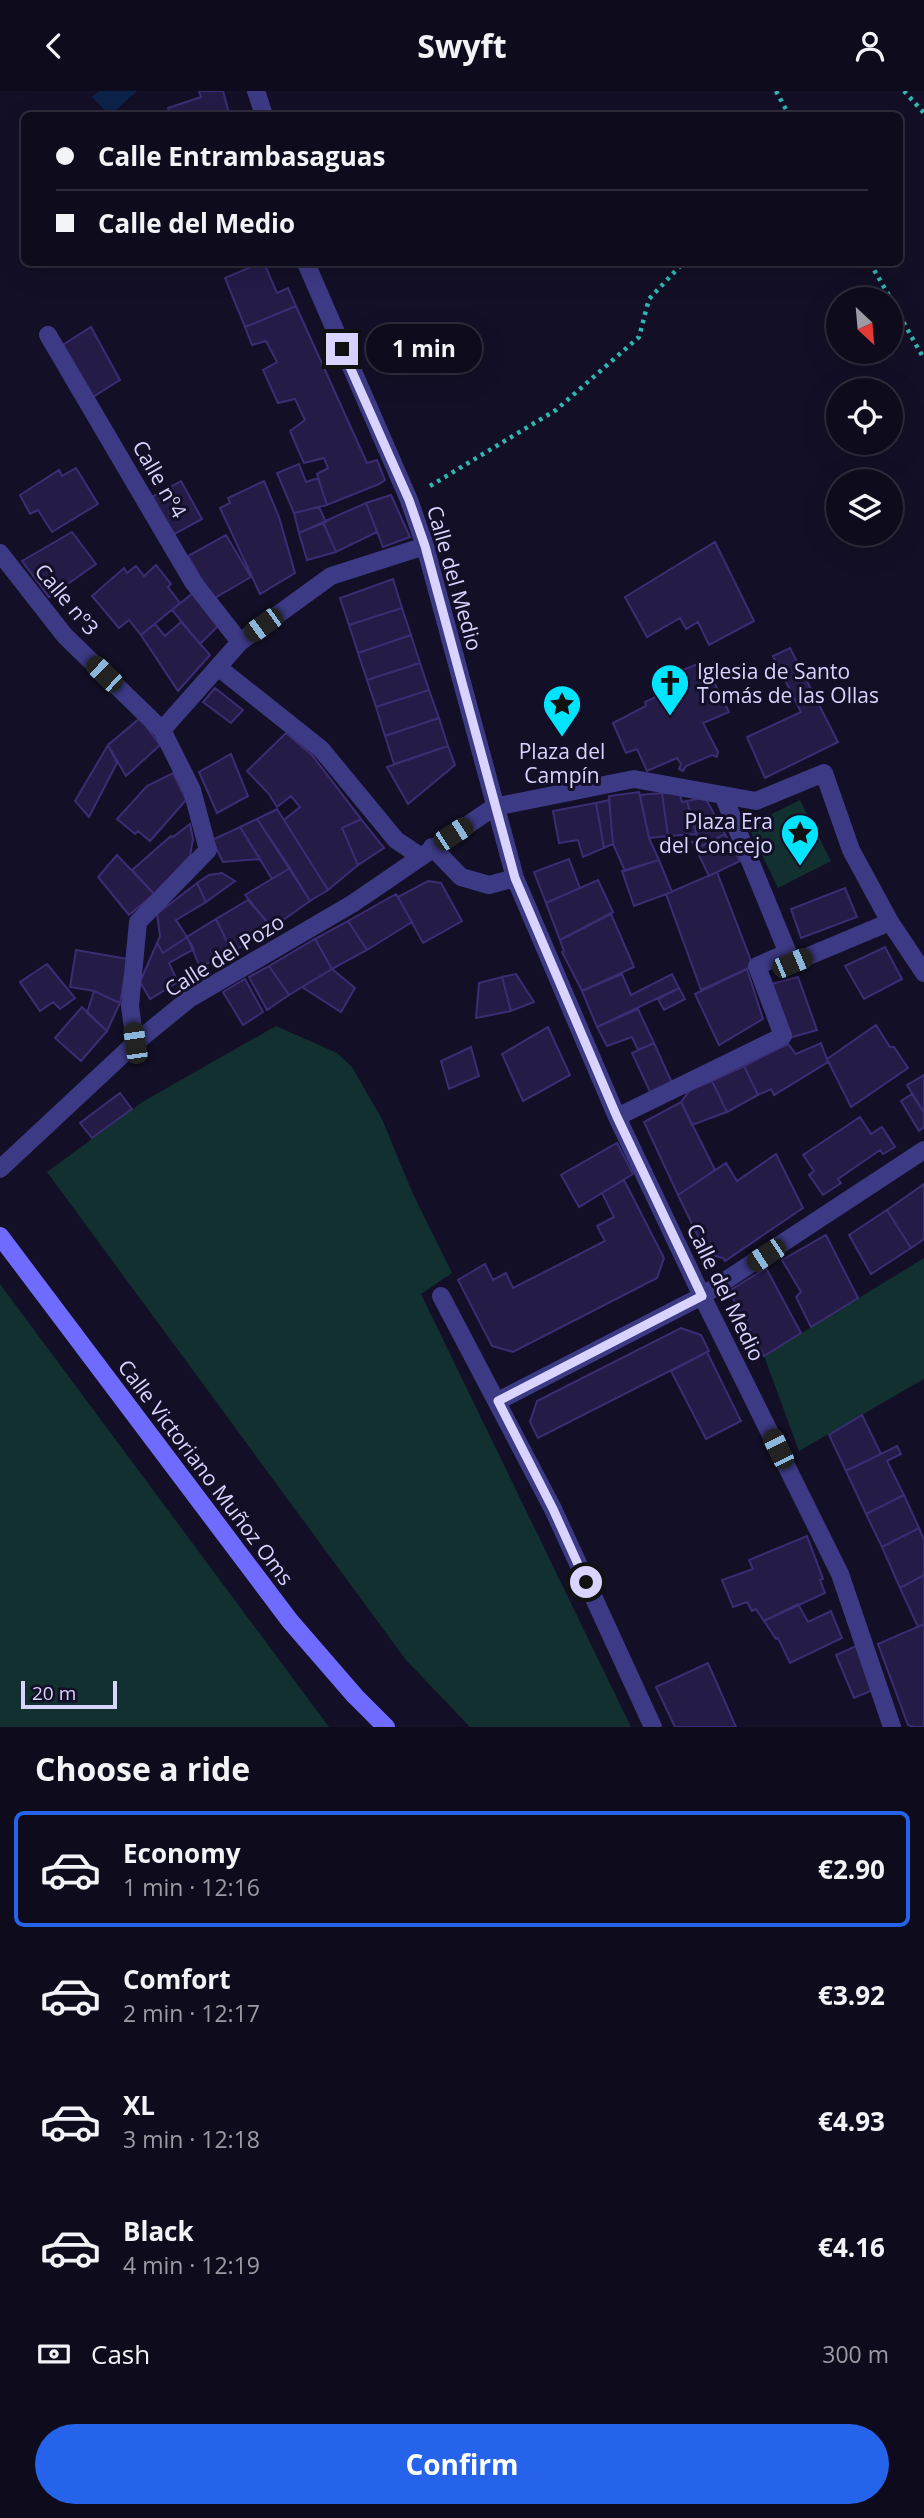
<!DOCTYPE html>
<html lang="en">
<head>
<meta charset="utf-8">
<style>
  body { margin:0; font-family:"Open Sans",sans-serif; background:#171425; color:#f1f3f6; height:100vh; display:flex; flex-direction:column; font-size:26px; white-space:nowrap }
  * { box-sizing:border-box; margin:0 }
  p { font-size:23px; color:#9b9ba3 }
  .icon { flex:none; width:38px; height:38px; fill:none; stroke:currentColor; stroke-width:2; stroke-linecap:round; stroke-linejoin:round }
  .map { position:relative; height:1636px; overflow:hidden }
  .details { display:flex; flex-direction:column; background:#0e0b1c; flex:1 }
  .details>* { flex:none }
  .banner { position:absolute; left:21px; top:21px; width:882px; height:154px; border-radius:10px; box-shadow:0 7px 28px #0002,0 0 0 2px #2e2b3b; display:grid; align-content:center; height:154px; padding:0 35px; background:#0e0b1c }
  .needle { width:46px; rotate:154deg }
  .controls { position:absolute; left:826px; top:196px; display:grid; gap:14px }
  .controls a { display:grid; place-items:center; width:77px; height:77px; border-radius:50%; background:#0e0b1c; box-shadow:0 7px 28px #0002,0 0 0 2px #2e2b3b; font-size:35px }
  .scale { position:absolute; left:21px; bottom:18px; width:96px; box-sizing:border-box; padding-left:7px; border:4px solid #d9d4ff; border-top:0; font-size:19px; line-height:24px; white-space:nowrap; color:#d9d4ff; -webkit-text-stroke:5px #130f26; paint-order:stroke }
  .end { position:absolute; width:32px; height:32px; margin:-16px; border:9px solid #d9d4ff; background:#111; box-shadow:0 0 0 4px #111 }
  .from { border-radius:50% }
  .bubble { position:absolute; height:49px; border-radius:24px; background:#0e0b1c; box-shadow:0 7px 28px #0002,0 0 0 2px #2e2b3b; font-size:23px; font-weight:700; line-height:49px; text-align:center }
  .car { position:absolute; width:21px; height:42px; margin:-21px -10px; border-radius:9px; box-shadow:0 0 5px 2px #0007; background:linear-gradient(#222 24%,#8ab4d8 0 40%,#222 0 76%,#8ab4d8 0 86%,#222 0) }
  .banner b { display:flex; align-items:center; gap:24px; height:66px; font-size:26px }
  .banner b+b { border-top:2px solid #2e2b3b }
  .banner i { width:18px; height:18px; background:#f1f3f6 }
  ul { padding:0; list-style:none }
  li { display:flex; align-items:center; gap:21px; height:116px; margin:0 14px 10px; padding:0 21px; border:4px solid transparent; border-radius:10px }
  li div { flex:1 }
  li b { display:block; font-size:26px }
  li em { font-style:normal; font-weight:700 }
  li.selected { border-color:#2563eb }
  li>.icon { width:63px; height:63px; stroke-width:1.5 }
  h2 { padding:0 35px; font-size:32px; line-height:84px }
  .pay { display:flex; align-items:center; gap:18px; height:77px; padding:0 35px; font-size:26px }
  .pay p { margin-inline-start:auto }
  .cta { display:flex; gap:14px; margin-top:auto; padding:14px 35px }
  .cta a { flex:1; height:80px; border-radius:42px; background:#2563eb; color:#fff; font-size:28px; font-weight:700; line-height:80px; text-align:center }
  header { display:flex; justify-content:space-between; align-items:center; height:91px; padding:0 35px; background:#0e0b1c; font-size:32px; font-weight:700 }
  .map>svg:first-child { display:block }
  .green { fill:#12302f }
  .water { fill:#0c2248 }
  .building { fill:#241b47; stroke:#3b2d73; stroke-width:2 }
  .lines { fill:none; stroke-linecap:round; stroke-linejoin:round }
  .path { stroke:#2fb8b0; stroke-width:4.5; stroke-dasharray:3.5 5; stroke-linecap:butt }
  .street { stroke:#3d3a85; stroke-width:18 }
  .secondary { stroke:#6f6bff; stroke-width:18 }
  .route { stroke:#d9d4ff; stroke-width:9 }
  .labels { text-anchor:middle; dominant-baseline:central; stroke-width:6; stroke-linejoin:round; paint-order:stroke }
  .street-label { font-size:21px; fill:#d9d4ff; stroke:#130f26 }
  .poi-label { font-size:21px; fill:#d9d4ff; stroke:#130f26; text-anchor:start }
</style>
</head>
<body>
<header><svg class="icon" aria-label="back" viewBox="0 0 24 24"><path d="M15 5l-7 7 7 7"/></svg>Swyft<svg class="icon" aria-label="person" viewBox="0 0 24 24"><circle cx="12" cy="8" r="4"/><path d="M4 21q1-7 8-7t8 7"/></svg></header>
<div class="map">
<svg width="924" height="1636" viewBox="0 0 924 1636">
  <rect width="100%" height="100%" fill="#130f26"/>
  <path class="green" d="M 800,709 L 831,770 L 778,797 L 748,735 Z
    M 276,935 L 337,962 L 352,976 L 382,1028 L 413,1103 L 452,1182 L 421,1203 L 631,1636 L 470,1636 L 406,1569 L 47,1081 L 144,1010 Z
    M 924,1167 L 924,1288 L 799,1360 L 764,1265 Z
    M 0,1193 L 329,1636 L 0,1636 Z"/>
  <path class="water" d="M 99,0 L 137,0 L 110,24 L 92,6 Z"/>
  <path class="building" d="M 199,0 L 223,0 L 229,22 L 223,24 L 170,24 L 168,17 L 201,6 Z
    M 260,172 L 264,172 L 277,202 L 288,197 L 296,215 L 245,236 L 225,187 Z
    M 296,215 L 367,372 L 377,369 L 385,389 L 379,393 L 327,414 L 317,383 L 328,377 L 324,367 L 304,372 L 290,340 L 305,329 L 295,308 L 278,312 L 263,279 L 277,271 L 266,250 L 252,254 L 245,236 Z
    M 91,236 L 120,289 L 91,307 L 61,255 Z
    M 299,373 L 306,391 L 318,387 L 327,414 L 294,422 L 277,382 Z
    M 76,377 L 98,413 L 52,441 L 38,419 L 30,423 L 20,404 L 59,379 L 62,385 Z
    M 181,390 L 202,428 L 171,445 L 150,407 Z
    M 264,390 L 279,426 L 295,482 L 260,503 L 220,417 L 230,412 L 228,407 Z
    M 391,404 L 410,446 L 383,456 L 366,412 Z
    M 366,412 L 377,441 L 336,461 L 323,431 Z
    M 319,416 L 326,431 L 299,442 L 294,422 Z
    M 323,431 L 336,461 L 307,469 L 299,442 Z
    M 72,441 L 96,473 L 49,506 L 22,470 Z
    M 226,444 L 251,486 L 213,508 L 188,465 Z
    M 715,451 L 754,530 L 709,554 L 698,531 L 686,538 L 680,527 L 647,546 L 625,506 Z
    M 156,474 L 171,493 L 168,496 L 180,512 L 141,544 L 129,529 L 119,537 L 92,505 L 124,477 L 127,482 L 136,475 L 144,485 Z
    M 393,488 L 402,517 L 349,534 L 340,507 Z
    M 193,502 L 220,533 L 200,553 L 172,519 Z
    M 402,517 L 411,544 L 358,562 L 349,534 Z
    M 181,531 L 210,564 L 178,600 L 141,544 L 155,533 L 165,545 Z
    M 411,544 L 420,572 L 367,589 L 358,562 Z
    M 790,557 L 838,651 L 765,687 L 747,646 L 801,621 L 773,565 Z
    M 420,572 L 429,599 L 376,616 L 367,589 Z
    M 700,572 L 706,583 L 710,583 L 729,621 L 703,632 L 718,661 L 717,666 L 712,664 L 686,675 L 683,680 L 679,678 L 681,673 L 677,667 L 647,680 L 637,658 L 626,662 L 613,632 L 646,615 L 645,611 L 675,597 L 668,585 Z
    M 215,597 L 243,619 L 231,632 L 203,611 Z
    M 429,599 L 439,627 L 385,645 L 376,616 Z
    M 140,627 L 160,654 L 126,685 L 108,654 Z
    M 439,627 L 448,655 L 394,673 L 385,645 Z
    M 286,642 L 312,664 L 361,728 L 342,737 L 358,774 L 328,799 L 284,729 L 300,716 L 291,705 L 277,716 L 269,703 L 247,680 Z
    M 108,654 L 117,672 L 89,726 L 75,710 Z
    M 448,655 L 455,674 L 408,713 L 387,676 Z
    M 231,663 L 248,705 L 217,722 L 199,681 Z
    M 173,682 L 186,709 L 150,750 L 138,740 L 135,743 L 117,728 L 147,695 Z
    M 639,701 L 649,747 L 659,769 L 625,780 L 613,753 L 609,705 Z
    M 679,701 L 682,711 L 687,710 L 697,743 L 668,745 L 662,702 Z
    M 662,702 L 668,745 L 649,747 L 640,704 Z
    M 702,707 L 706,708 L 725,743 L 696,758 L 692,751 L 698,750 L 687,710 Z
    M 609,709 L 613,753 L 604,757 L 596,712 Z
    M 596,712 L 604,757 L 583,766 L 578,749 L 559,752 L 553,720 Z
    M 277,718 L 328,799 L 310,810 L 257,728 Z
    M 257,728 L 290,777 L 272,788 L 240,736 Z
    M 361,728 L 384,757 L 358,774 L 342,737 Z
    M 190,733 L 193,748 L 190,765 L 154,803 L 132,779 L 171,745 L 173,746 Z
    M 240,736 L 260,768 L 223,771 L 212,749 Z
    M 725,743 L 740,770 L 709,785 L 696,758 Z
    M 117,764 L 154,803 L 129,824 L 98,786 Z
    M 569,768 L 580,797 L 546,812 L 534,781 Z
    M 659,769 L 672,801 L 634,815 L 622,780 Z
    M 290,777 L 310,810 L 272,837 L 245,804 Z
    M 717,781 L 753,875 L 701,899 L 666,803 Z
    M 222,782 L 235,790 L 206,811 L 197,792 L 209,784 Z
    M 598,789 L 613,821 L 560,849 L 546,812 Z
    M 428,790 L 441,792 L 462,830 L 423,852 L 398,806 Z
    M 197,792 L 206,811 L 176,829 L 187,846 L 163,862 L 157,852 L 160,845 L 157,823 Z
    M 845,797 L 857,826 L 801,847 L 791,818 Z
    M 396,803 L 412,831 L 367,859 L 348,830 Z
    M 248,809 L 272,837 L 232,861 L 216,828 Z
    M 611,823 L 634,876 L 582,900 L 562,861 L 564,860 L 560,849 Z
    M 216,828 L 232,861 L 200,876 L 187,846 Z
    M 348,830 L 367,859 L 332,878 L 315,848 Z
    M 187,846 L 194,858 L 169,872 L 178,891 L 150,908 L 140,891 L 157,852 L 163,862 Z
    M 315,848 L 332,878 L 289,904 L 269,875 Z
    M 885,856 L 902,888 L 864,908 L 845,875 Z
    M 76,859 L 128,868 L 120,912 L 94,900 L 70,896 Z
    M 47,873 L 75,907 L 60,918 L 53,911 L 40,920 L 20,891 Z
    M 269,875 L 289,904 L 267,919 L 249,886 Z
    M 332,878 L 355,897 L 341,921 L 302,896 Z
    M 747,878 L 763,928 L 719,954 L 695,903 Z
    M 516,883 L 534,911 L 511,920 L 502,886 Z
    M 622,883 L 631,904 L 672,883 L 679,897 L 597,936 L 582,900 Z
    M 502,886 L 511,920 L 476,927 L 479,892 Z
    M 798,886 L 817,939 L 789,947 L 768,894 Z
    M 245,888 L 263,921 L 243,934 L 223,901 Z
    M 679,897 L 685,908 L 664,919 L 658,908 Z
    M 94,900 L 120,912 L 107,940 L 87,922 Z
    M 82,916 L 107,940 L 81,970 L 55,947 Z
    M 638,918 L 654,952 L 638,959 L 632,946 L 607,955 L 597,936 Z
    M 876,934 L 890,956 L 894,956 L 908,977 L 851,1016 L 827,968 Z
    M 548,936 L 570,984 L 523,1010 L 502,963 Z
    M 654,952 L 672,992 L 651,1003 L 632,962 Z
    M 821,952 L 828,971 L 774,1004 L 771,998 L 758,1004 L 744,975 L 788,953 L 796,963 Z
    M 471,956 L 479,985 L 449,998 L 441,970 Z
    M 744,975 L 758,1004 L 727,1021 L 712,990 Z
    M 924,984 L 924,1022 L 907,994 Z
    M 712,990 L 727,1021 L 692,1034 L 681,1011 L 690,999 Z
    M 120,1002 L 132,1018 L 92,1047 L 80,1032 Z
    M 912,1003 L 924,1022 L 924,1036 L 919,1040 L 901,1010 Z
    M 681,1011 L 715,1079 L 678,1104 L 644,1031 Z
    M 860,1026 L 871,1043 L 882,1036 L 895,1056 L 883,1063 L 880,1059 L 838,1088 L 841,1092 L 823,1104 L 809,1084 L 814,1080 L 803,1064 Z
    M 617,1052 L 633,1083 L 579,1116 L 561,1084 Z
    M 776,1063 L 803,1117 L 725,1170 L 723,1167 L 712,1164 L 708,1166 L 678,1104 L 726,1072 L 737,1090 Z
    M 624,1089 L 664,1167 L 657,1187 L 513,1261 L 492,1255 L 458,1189 L 485,1173 L 493,1189 L 506,1182 L 513,1197 L 605,1150 L 597,1135 L 614,1126 L 602,1102 Z
    M 924,1093 L 924,1148 L 911,1157 L 887,1119 Z
    M 887,1119 L 911,1157 L 871,1183 L 849,1144 Z
    M 826,1144 L 858,1207 L 811,1236 L 796,1206 L 801,1201 L 782,1169 Z
    M 766,1177 L 801,1242 L 764,1265 L 761,1259 L 754,1264 L 743,1243 L 750,1239 L 729,1200 Z
    M 681,1237 L 701,1244 L 709,1260 L 538,1347 L 530,1331 L 537,1310 Z
    M 707,1261 L 741,1330 L 706,1348 L 671,1280 Z
    M 862,1324 L 881,1363 L 846,1380 L 829,1344 Z
    M 897,1355 L 901,1363 L 887,1370 L 904,1404 L 866,1423 L 846,1380 Z
    M 904,1404 L 919,1437 L 882,1456 L 866,1423 Z
    M 919,1437 L 924,1449 L 924,1484 L 900,1497 L 882,1456 Z
    M 807,1445 L 823,1488 L 820,1489 L 825,1502 L 764,1530 L 756,1518 L 752,1520 L 747,1511 L 733,1516 L 722,1489 L 753,1478 L 749,1469 Z
    M 924,1484 L 924,1533 L 918,1536 L 900,1497 Z
    M 798,1513 L 808,1531 L 831,1520 L 842,1547 L 790,1572 L 778,1547 L 776,1548 L 764,1530 Z
    M 924,1533 L 924,1636 L 914,1636 L 908,1634 L 878,1553 Z
    M 856,1555 L 873,1599 L 854,1607 L 836,1564 Z
    M 708,1572 L 736,1636 L 675,1636 L 656,1596 Z"/>
  <g class="lines">
    <path class="path" d="M 776,0 L 789,24
      M 904,0 L 924,22
      M 870,172 L 891,208
      M 891,209 L 924,268
      M 430,395 L 556,319 L 639,246 L 649,208 L 683,172"/>
    <path class="street" d="M 256,0 L 264,24
      M 306,172 L 409,409 L 425,455 L 515,787 L 617,1026 L 702,1205 L 840,1483 L 892,1636
      M 48,244 L 193,491 L 240,551
      M 0,462 L 65,545 L 162,639 L 192,699 L 208,759 L 138,831 L 130,915 L 135,952
      M 219,577 L 321,658 L 396,749 L 420,765
      M 162,639 L 240,551 L 331,485 L 425,455
      M 432,756 L 461,786 L 489,794 L 515,787
      M 890,831 L 924,882
      M 617,1026 L 783,945 L 757,875 L 787,862
      M 0,1078 L 135,952 L 189,908 L 352,813 L 494,716 L 634,688 L 756,710 L 824,682 L 851,759 L 890,831 L 792,872 L 723,704
      M 441,1205 L 553,1418 L 653,1636
      M 498,1310 L 702,1205 L 924,1059"/>
    <path class="secondary" d="M 0,1145 L 290,1530 L 355,1605 L 386,1636"/>
  </g>
  <g class="lines">
    <path class="route" d="M 342,258 L 409,409 L 425,455 L 515,787 L 617,1026 L 702,1205 L 498,1310 L 553,1418 L 586,1491"/>
  </g>
  <defs>
    <g id="church-pin" transform="scale(2.0125)"><path d="M0 17L-7.5 6A9.5 9.5 0 1 1 7.5 6Z" fill="#00e5ff" stroke="#130f26"/><path d="M-1.2-6h2.4v3.5h3.3v2.4h-3.3V6h-2.4V-.1h-3.3v-2.4h3.3Z" fill="#111"/></g>
    <g id="sight-pin" transform="scale(2.0125)"><path d="M0 17L-7.5 6A9.5 9.5 0 1 1 7.5 6Z" fill="#00e5ff" stroke="#130f26"/><path d="M0-6L1.8-2.2L6-1.7L2.9 1.2L3.7 5.4L0 3.3L-3.7 5.4L-2.9 1.2L-6-1.7L-1.8-2.2Z" fill="#111"/></g>
  </defs>
  <g fill-rule="evenodd">
    <use href="#church-pin" x="670" y="592"/>
    <use href="#sight-pin" x="562" y="613"/>
    <use href="#sight-pin" x="800" y="742"/>
  </g>
  <g class="labels">
    <g class="street-label">
      <text transform="translate(160 388) rotate(60)">Calle nº4</text>
      <text transform="translate(455 487) rotate(74)">Calle del Medio</text>
      <text transform="translate(67 508) rotate(50)">Calle nº3</text>
      <text transform="translate(224 864) rotate(-32)">Calle del Pozo</text>
      <text transform="translate(726 1201) rotate(64)">Calle del Medio</text>
      <text transform="translate(206 1381) rotate(53)">Calle Victoriano Muñoz Oms</text>
    </g>
    <g class="poi-label">
      <text x="697" y="580">Iglesia de Santo<tspan x="697" dy="24">Tomás de las Ollas</tspan></text>
      <text x="562" y="660" text-anchor="middle">Plaza del<tspan x="562" dy="24">Campín</tspan></text>
      <text x="773" y="730" text-anchor="end">Plaza Era<tspan x="773" dy="24">del Concejo</tspan></text>
    </g>
  </g>
</svg>
<div class="controls">
<a><svg class="needle" viewBox="-14 -14 28 28"><path d="M0-13l5 13h-10z" fill="#e53935"/><path d="M0 13l5-13h-10z" fill="#9b9ba3"/></svg></a>
<a><svg class="icon" aria-label="locate" viewBox="0 0 24 24"><circle cx="12" cy="12" r="6"/><path d="M12 2v4M12 18v4M2 12h4M18 12h4"/></svg></a>
<a><svg class="icon" aria-label="layers" viewBox="0 0 24 24"><path d="M12 4l9 5-9 5-9-5zM3 14l9 5 9-5"/></svg></a>
</div>
<div class="scale">20 m</div>
<i class="end from" style="left:586px;top:1491px"></i>
<i class="end" style="left:342px;top:258px"></i>
<div class="bubble" style="left:366px;top:233px;width:116px">1 min</div>
<i class="car" style="left:263px;top:534px;rotate:234deg"></i>
<i class="car" style="left:104px;top:583px;rotate:314deg"></i>
<i class="car" style="left:453px;top:743px;rotate:57deg"></i>
<i class="car" style="left:792px;top:872px;rotate:67deg"></i>
<i class="car" style="left:135px;top:952px;rotate:352deg"></i>
<i class="car" style="left:766px;top:1164px;rotate:237deg"></i>
<i class="car" style="left:778px;top:1358px;rotate:334deg"></i>
<div class="banner">
<b><i class="from"></i>Calle Entrambasaguas</b>
<b><i></i>Calle del Medio</b>
</div>
</div>
<section class="details">
<h2>Choose a ride</h2>
<ul>
<li class="selected"><svg class="icon" aria-label="car" viewBox="0 0 24 24"><path d="M5 17H2v-5l4-1 3-4h7l3 4 3 1v5h-3M9 17h6M6 11h13"/><circle cx="7" cy="17" r="2"/><circle cx="17" cy="17" r="2"/></svg><div><b>Economy</b><p>1 min · 12:16</p></div><em>€2.90</em></li>
<li><svg class="icon" aria-label="car" viewBox="0 0 24 24"><path d="M5 17H2v-5l4-1 3-4h7l3 4 3 1v5h-3M9 17h6M6 11h13"/><circle cx="7" cy="17" r="2"/><circle cx="17" cy="17" r="2"/></svg><div><b>Comfort</b><p>2 min · 12:17</p></div><em>€3.92</em></li>
<li><svg class="icon" aria-label="car" viewBox="0 0 24 24"><path d="M5 17H2v-5l4-1 3-4h7l3 4 3 1v5h-3M9 17h6M6 11h13"/><circle cx="7" cy="17" r="2"/><circle cx="17" cy="17" r="2"/></svg><div><b>XL</b><p>3 min · 12:18</p></div><em>€4.93</em></li>
<li><svg class="icon" aria-label="car" viewBox="0 0 24 24"><path d="M5 17H2v-5l4-1 3-4h7l3 4 3 1v5h-3M9 17h6M6 11h13"/><circle cx="7" cy="17" r="2"/><circle cx="17" cy="17" r="2"/></svg><div><b>Black</b><p>4 min · 12:19</p></div><em>€4.16</em></li>
</ul>
<div class="pay"><svg class="icon" aria-label="cash" viewBox="0 0 24 24"><path d="M3 7h18v10H3z"/><circle cx="12" cy="12" r="2"/></svg>Cash<p>300 m</p></div>
<div class="cta"><a>Confirm</a></div>
</section>
</body>
</html>
